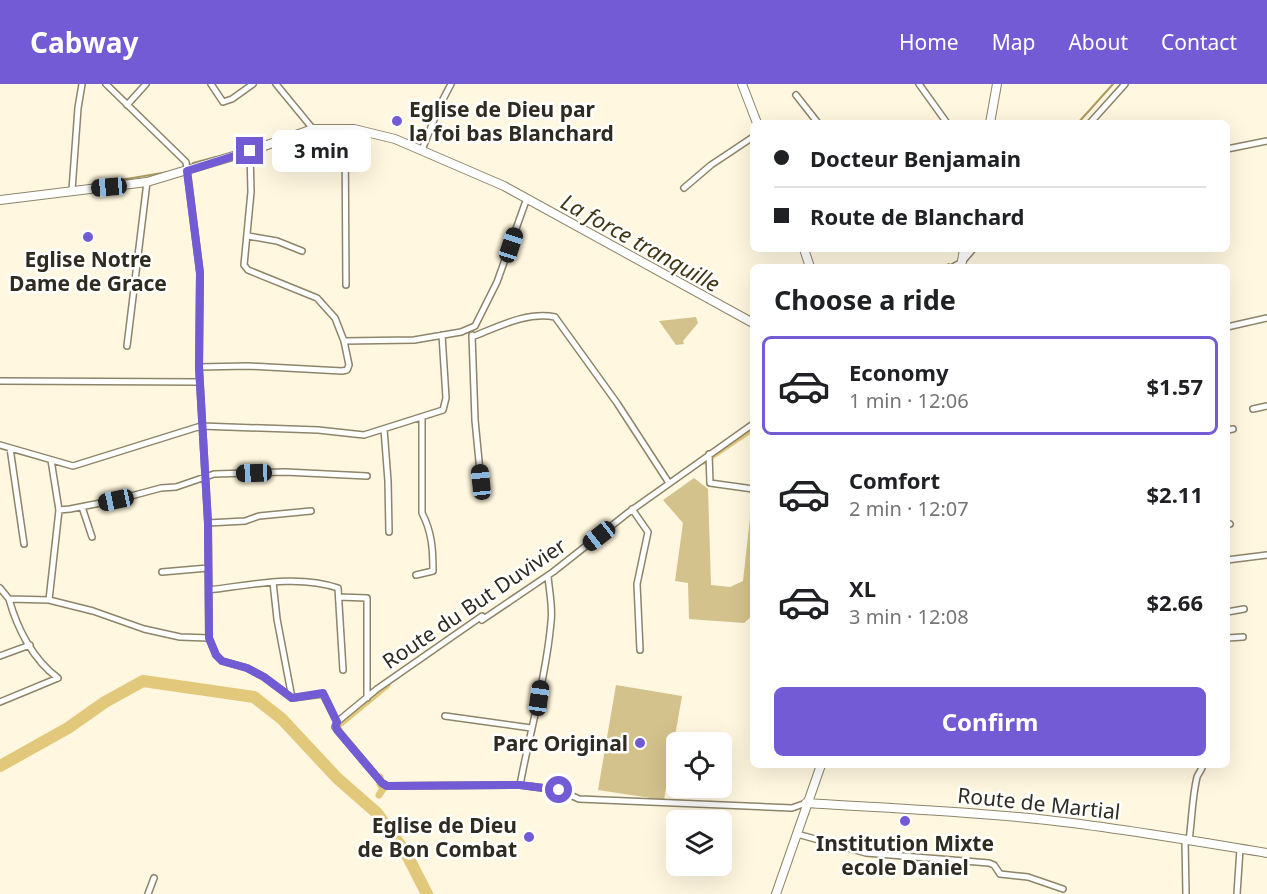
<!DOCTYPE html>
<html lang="en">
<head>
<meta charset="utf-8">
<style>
  body { margin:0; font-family:"Noto Sans",sans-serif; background:#f6f6f6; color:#202124; height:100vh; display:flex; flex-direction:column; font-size:22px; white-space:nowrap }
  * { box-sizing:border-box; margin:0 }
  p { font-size:20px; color:#757577 }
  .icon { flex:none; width:33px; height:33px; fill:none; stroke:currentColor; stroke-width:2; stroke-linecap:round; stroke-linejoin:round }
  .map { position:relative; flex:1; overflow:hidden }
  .details { position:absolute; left:750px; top:180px; width:480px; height:504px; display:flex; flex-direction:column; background:#fff; border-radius:9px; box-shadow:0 6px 24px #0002 }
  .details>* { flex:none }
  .hud { position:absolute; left:750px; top:36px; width:480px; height:132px; border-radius:9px; box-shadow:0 6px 24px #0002; display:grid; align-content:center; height:132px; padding:0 24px; background:#fff }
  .controls { position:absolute; left:666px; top:648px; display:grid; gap:12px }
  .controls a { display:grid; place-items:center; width:66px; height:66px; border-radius:9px; background:#fff; box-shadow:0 6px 24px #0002; font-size:30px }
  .end { position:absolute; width:27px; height:27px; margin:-14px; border:8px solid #725bd5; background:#fff; box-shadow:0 0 0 3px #fff }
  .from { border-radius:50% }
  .bubble { position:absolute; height:42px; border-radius:9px; background:#fff; box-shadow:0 6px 24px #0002; font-size:20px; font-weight:700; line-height:42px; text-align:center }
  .car { position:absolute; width:18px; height:36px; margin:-18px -9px; border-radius:8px; box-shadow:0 0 4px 2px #0007; background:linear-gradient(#222 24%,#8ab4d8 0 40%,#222 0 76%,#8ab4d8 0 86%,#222 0) }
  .hud b { display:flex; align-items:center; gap:21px; height:57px; font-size:22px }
  .hud b+b { border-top:2px solid #e0e0e0 }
  .hud i { width:15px; height:15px; background:#202124 }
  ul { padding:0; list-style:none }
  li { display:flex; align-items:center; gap:18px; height:99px; margin:0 12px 9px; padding:0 12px; border:3px solid transparent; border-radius:9px }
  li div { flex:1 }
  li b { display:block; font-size:22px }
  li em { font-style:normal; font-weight:700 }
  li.on { border-color:#725bd5 }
  li>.icon { width:54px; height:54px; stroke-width:1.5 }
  h2 { padding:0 24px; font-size:27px; line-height:72px }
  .button { display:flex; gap:12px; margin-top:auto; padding:12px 24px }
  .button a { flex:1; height:69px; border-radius:9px; background:#725bd5; color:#fff; font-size:24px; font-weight:700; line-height:69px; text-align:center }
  header { display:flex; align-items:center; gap:36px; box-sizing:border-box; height:84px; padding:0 30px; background:#725bd5; color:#fff }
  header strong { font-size:28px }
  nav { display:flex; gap:33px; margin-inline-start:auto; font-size:21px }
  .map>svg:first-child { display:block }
  .green { fill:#d4c28c }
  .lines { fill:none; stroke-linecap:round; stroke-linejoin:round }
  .stream { stroke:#ac995f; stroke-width:2 }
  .canal { stroke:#e2c87a; stroke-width:7 }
  .river { stroke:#e2c87a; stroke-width:12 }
  .street-casing { stroke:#8d8469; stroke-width:8 }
  .secondary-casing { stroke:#8d8469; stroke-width:10 }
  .street { stroke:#fff; stroke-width:5 }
  .secondary { stroke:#fff; stroke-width:8 }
  .route { stroke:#725bd5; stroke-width:8 }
  .poi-dot { fill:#725bd5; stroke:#fff; stroke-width:2 }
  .labels { text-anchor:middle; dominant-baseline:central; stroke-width:5; stroke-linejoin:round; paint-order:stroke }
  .poi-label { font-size:21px; font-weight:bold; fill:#2f2b20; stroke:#fff }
  .street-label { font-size:21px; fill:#2f2b20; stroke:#fff }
  .water-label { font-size:22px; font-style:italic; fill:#413613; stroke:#fff }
</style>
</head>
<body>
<header>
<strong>Cabway</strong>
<nav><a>Home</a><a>Map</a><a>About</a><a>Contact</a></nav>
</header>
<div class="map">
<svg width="1267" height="810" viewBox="0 0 1267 810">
  <rect width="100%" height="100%" fill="#fff7df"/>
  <path class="green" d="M 696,233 L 698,239 L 683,257 L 684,260 L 676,261 L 659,237 Z
    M 694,394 L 708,405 L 711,501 L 730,503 L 743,497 L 750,434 L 753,434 L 753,531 L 744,539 L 689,535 L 688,499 L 675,497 L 683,439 L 663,416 Z
    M 616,601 L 682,612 L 664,716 L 598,706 Z"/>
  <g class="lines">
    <path class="stream" d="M 1095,30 L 1121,0
      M 1078,39 L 1113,0
      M 193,79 L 216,73
      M 97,100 L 168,88
      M 943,183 L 949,180"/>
    <path class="canal" d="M 704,377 L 753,344
      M 339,646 L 336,643 L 387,601
      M 379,711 L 383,705 L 380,700 L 380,693"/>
    <path class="river" d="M 0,682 L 68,644 L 105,618 L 143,597 L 254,613 L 282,635 L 337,694 L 377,729 L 406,769 L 427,810"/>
    <g class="street-casing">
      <path id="street" d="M 106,0 L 186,78 L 200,189 L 199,283 L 208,439 L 209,554
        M 211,0 L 223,18 L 232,15 L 253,0
        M 276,0 L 313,45
        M 919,0 L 947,39
        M 796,11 L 818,39
        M 127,21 L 146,0
        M 1090,39 L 1125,0
        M 345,44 L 346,201
        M 1227,65 L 1267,57
        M 422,66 L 439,23 L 451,0
        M 250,67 L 251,108 L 244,181 L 248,186 L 317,214 L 335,234 L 344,257 L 414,256 L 461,248 L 475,242 L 497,198 L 527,114
        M 684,104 L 711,81 L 753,53
        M 72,106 L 78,24 L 82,0
        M 248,152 L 277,157 L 302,167
        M 953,183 L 962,178 L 973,165
        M 1227,243 L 1267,234
        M 472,251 L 475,336 L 481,398
        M 472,253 C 498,243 527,227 555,233 L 617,319 L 669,399
        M 127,262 L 147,98
        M 199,283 L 248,282 L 342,287 L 347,286 L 349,281 L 344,257
        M 0,297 L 199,298
        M 1253,325 L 1267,322
        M 753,340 L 629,428 L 553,488 L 482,536 L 482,532 L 377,605 L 337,638 L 335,643 L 382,699 L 387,702 L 520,701 L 559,706 L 579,715 L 792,724 L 806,719
        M 384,345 L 388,397 L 389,448
        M 1227,346 L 1233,345
        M 0,361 L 73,382 L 201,342 L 318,346 L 364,351 L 443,326 L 446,314 L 442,251
        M 10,364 L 24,460
        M 709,370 L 710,399 L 753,405
        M 51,376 L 59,426 L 70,425 L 116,416 L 161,404 L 176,403 L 214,390 L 285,388 L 367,392
        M 82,423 L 92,453
        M 632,425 L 648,448 L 637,500 L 640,566
        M 208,439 L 245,437 L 259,432 L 311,427
        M 1227,441 L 1230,440
        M 1227,476 L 1267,471
        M 162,488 L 208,484
        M 416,491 L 433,487 C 433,466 432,448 422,429 L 422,333
        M 273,498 L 277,535 L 292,614
        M 0,504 L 9,515 L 49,516 L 93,527 L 144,545 L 180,553 L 209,554 L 216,571 L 222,577 L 247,584 L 264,593 L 292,614 L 323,610 L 337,638
        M 209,506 C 251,501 297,490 338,504 L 343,586
        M 339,513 L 367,514 L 367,614
        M 9,515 C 17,544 33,576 58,594
        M 49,516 L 59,426
        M 1227,528 L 1244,525
        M 1227,554 L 1243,553
        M 0,572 L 30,561
        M 0,618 L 58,594
        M 445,632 L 531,644
        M 520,701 C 530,647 546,593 551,538 C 553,523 549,506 548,492
        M 797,750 L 866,769 L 989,779 L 994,781 L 1000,790 L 1028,793 L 1063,805
        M 1185,756 L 1186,810
        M 1189,756 C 1192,736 1192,714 1197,693 C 1199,688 1202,686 1203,681
        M 148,810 L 154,794
        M 1237,810 L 1240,765"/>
    </g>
    <g class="secondary-casing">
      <path id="secondary" d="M 742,0 L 757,39
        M 990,39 L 997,0
        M 0,116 L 147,98 L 250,67 L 313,45 L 354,45 L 395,55 L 504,102 L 753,239
        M 804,165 L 810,183
        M 961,183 L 964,165
        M 806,719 C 887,724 967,727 1047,736 C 1120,744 1194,757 1267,769
        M 776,810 L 821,681"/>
    </g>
    <use href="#street" class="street"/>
    <use href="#secondary" class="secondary"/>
  </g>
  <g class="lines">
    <path class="route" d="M 250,67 L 187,87 L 200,189 L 199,283 L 208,439 L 209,554 L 216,571 L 222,577 L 247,584 L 264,593 L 292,614 L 323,609 L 337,638 L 336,641 L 337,646 L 382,699 L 387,702 L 520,701 L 559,706"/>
  </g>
  <g class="poi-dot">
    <circle cx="397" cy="37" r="6"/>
    <circle cx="88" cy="153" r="6"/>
    <circle cx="640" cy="659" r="6"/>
    <circle cx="905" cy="737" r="6"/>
    <circle cx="529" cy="753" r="6"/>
  </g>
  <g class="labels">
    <g class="poi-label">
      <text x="409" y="25" text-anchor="start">Eglise de Dieu par<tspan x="409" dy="24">la foi bas Blanchard</tspan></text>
      <text x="88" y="175">Eglise Notre<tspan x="88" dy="24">Dame de Grace</tspan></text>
      <text x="628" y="659" text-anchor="end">Parc Original</text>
      <text x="517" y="741" text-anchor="end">Eglise de Dieu<tspan x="517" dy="24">de Bon Combat</tspan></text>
      <text x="905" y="759">Institution Mixte<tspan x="905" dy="24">ecole Daniel</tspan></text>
    </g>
    <g class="street-label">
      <text transform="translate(474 519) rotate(-34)">Route du But Duvivier</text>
      <text transform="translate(1039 719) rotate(6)">Route de Martial</text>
    </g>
    <g class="water-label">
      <text transform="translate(641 158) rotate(29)">La force tranquille</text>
    </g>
  </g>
</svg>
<div class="controls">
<a><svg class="icon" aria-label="locate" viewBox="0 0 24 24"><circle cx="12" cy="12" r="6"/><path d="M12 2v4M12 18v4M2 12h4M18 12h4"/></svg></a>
<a><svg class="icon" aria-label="layers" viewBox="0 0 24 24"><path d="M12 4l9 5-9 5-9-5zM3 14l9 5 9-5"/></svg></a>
</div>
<i class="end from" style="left:559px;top:706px"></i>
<i class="end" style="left:250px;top:67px"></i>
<div class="bubble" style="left:272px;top:46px;width:99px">3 min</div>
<i class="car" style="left:109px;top:103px;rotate:265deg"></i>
<i class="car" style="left:511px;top:161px;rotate:18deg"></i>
<i class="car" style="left:254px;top:389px;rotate:268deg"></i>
<i class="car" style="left:481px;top:398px;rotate:354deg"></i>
<i class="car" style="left:116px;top:416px;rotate:258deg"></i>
<i class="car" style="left:599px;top:452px;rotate:232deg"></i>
<i class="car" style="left:539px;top:614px;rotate:8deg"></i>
<div class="hud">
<b><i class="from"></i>Docteur Benjamain</b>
<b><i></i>Route de Blanchard</b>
</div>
<section class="details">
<h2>Choose a ride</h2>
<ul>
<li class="on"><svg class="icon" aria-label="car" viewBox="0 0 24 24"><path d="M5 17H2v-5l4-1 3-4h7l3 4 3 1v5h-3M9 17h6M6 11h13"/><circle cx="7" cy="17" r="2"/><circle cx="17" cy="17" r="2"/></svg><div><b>Economy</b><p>1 min · 12:06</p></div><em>$1.57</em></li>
<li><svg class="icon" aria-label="car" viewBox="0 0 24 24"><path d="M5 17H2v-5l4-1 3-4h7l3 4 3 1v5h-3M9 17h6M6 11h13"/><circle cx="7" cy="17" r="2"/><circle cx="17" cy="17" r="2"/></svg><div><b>Comfort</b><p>2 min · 12:07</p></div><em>$2.11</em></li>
<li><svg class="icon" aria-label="car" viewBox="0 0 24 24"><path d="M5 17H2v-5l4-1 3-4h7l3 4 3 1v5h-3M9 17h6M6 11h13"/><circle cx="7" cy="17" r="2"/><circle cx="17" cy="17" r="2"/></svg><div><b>XL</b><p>3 min · 12:08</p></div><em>$2.66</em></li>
</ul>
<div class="button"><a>Confirm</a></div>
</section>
</div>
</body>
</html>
